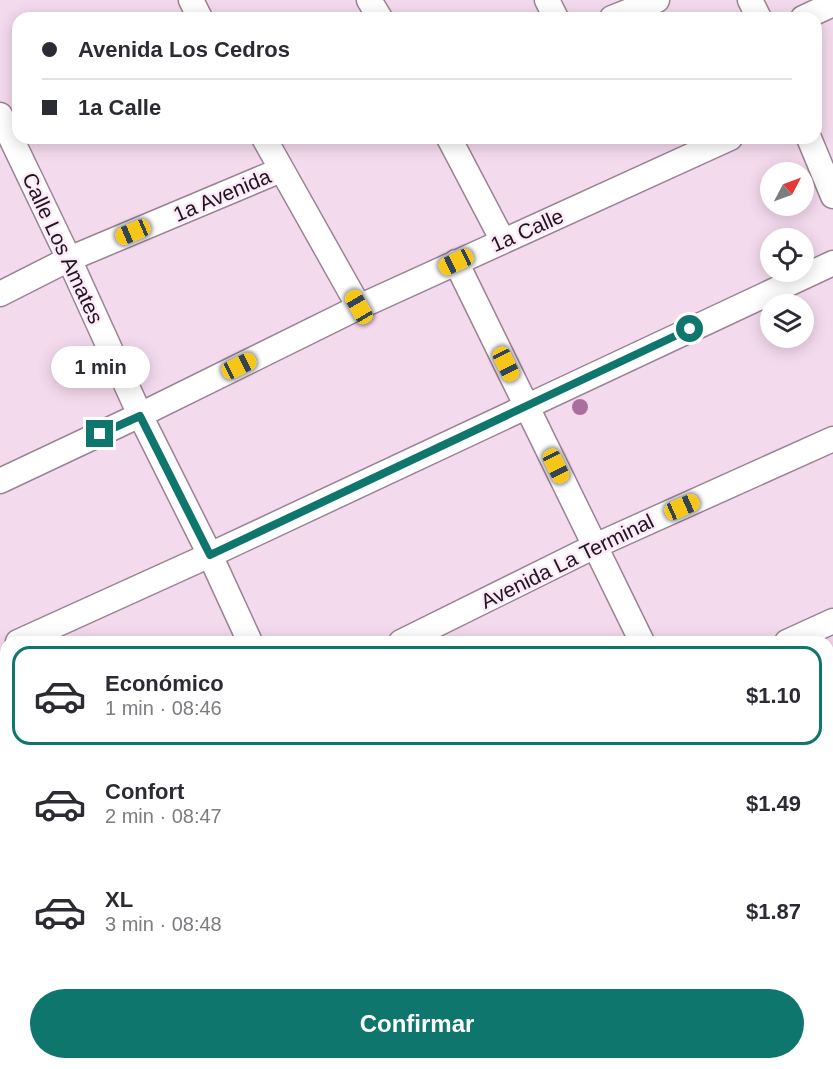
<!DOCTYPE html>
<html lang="es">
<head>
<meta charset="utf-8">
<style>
  body { margin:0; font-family:Arial,sans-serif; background:#f7f7f7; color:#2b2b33; height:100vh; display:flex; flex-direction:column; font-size:22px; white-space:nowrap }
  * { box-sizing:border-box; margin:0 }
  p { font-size:20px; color:#7c7c81 }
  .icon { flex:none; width:33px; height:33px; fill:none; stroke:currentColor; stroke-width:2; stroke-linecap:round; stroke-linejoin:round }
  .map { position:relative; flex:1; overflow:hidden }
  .details { position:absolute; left:0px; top:636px; width:834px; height:434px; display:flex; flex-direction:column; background:#fff; border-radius:18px 18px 0 0; box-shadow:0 3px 15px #0003 }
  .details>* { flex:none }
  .guide { position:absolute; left:12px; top:12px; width:810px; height:132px; border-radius:18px; box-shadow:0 3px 15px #0003; display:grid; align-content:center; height:132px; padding:0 30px; background:#fff }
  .needle { width:39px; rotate:49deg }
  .controls { position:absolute; left:760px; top:162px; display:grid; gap:12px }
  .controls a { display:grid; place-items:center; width:54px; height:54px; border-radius:50%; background:#fff; box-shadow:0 3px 15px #0003; font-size:30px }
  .end { position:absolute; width:27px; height:27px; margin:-14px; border:8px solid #0f766e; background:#fff; box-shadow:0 0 0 3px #fff }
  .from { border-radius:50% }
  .bubble { position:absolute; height:42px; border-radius:21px; background:#fff; box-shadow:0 3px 15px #0003; font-size:20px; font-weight:600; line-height:42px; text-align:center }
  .car { position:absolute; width:18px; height:36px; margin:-18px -9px; border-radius:8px; box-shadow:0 0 4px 2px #0007; background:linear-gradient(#f5c518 24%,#345 0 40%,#f5c518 0 76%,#345 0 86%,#f5c518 0) }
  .guide b { display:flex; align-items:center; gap:21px; height:57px; font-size:22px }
  .guide b+b { border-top:2px solid #e1e1e2 }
  .guide i { width:15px; height:15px; background:#2b2b33 }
  ul { padding:10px 0 0; list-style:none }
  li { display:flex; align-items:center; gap:18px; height:99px; margin:0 12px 9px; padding:0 18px; border:3px solid transparent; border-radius:18px }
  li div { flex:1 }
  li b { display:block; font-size:22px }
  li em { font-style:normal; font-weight:600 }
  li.selected { border-color:#0f766e }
  li>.icon { width:54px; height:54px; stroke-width:1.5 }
  .cta { display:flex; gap:12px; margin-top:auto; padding:12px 30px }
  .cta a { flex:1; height:69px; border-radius:36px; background:#0f766e; color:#fff; font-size:24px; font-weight:600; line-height:69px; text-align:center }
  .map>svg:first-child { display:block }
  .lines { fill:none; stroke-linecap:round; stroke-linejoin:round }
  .minor-casing { stroke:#9b8394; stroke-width:27 }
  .minor { stroke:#fff; stroke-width:24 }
  .tree { fill:#a9709e }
  .route { stroke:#0f766e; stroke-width:8 }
  .labels { text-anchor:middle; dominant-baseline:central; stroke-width:5; stroke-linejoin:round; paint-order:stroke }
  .street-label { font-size:21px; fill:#1f161d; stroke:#fee9f8 }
</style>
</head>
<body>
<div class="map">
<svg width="833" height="1069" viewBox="0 0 833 1069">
  <rect width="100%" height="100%" fill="#f4daed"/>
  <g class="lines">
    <g class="minor-casing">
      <path id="minor" d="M 191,0 L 200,18
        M 369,0 L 380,18
        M 547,0 L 556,18
        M 750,0 L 759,18
        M 612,18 L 657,0
        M 803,18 L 833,4
        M 0,115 L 69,259 L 140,415 L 210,555 L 250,642
        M 264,138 L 359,307
        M 449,138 L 503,241
        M 809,138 L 833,196
        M 456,262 L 642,642
        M 0,294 L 69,259 L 281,170
        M 0,481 L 140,415 L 359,307 L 730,138
        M 18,642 L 210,555 L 833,263
        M 401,642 L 595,546 L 833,439
        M 787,642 L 833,621
        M 828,798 L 833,796
        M 0,840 L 6,837
        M 0,967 L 6,965
        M 828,971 L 833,969
        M 0,1015 L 6,1033
        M 16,1064 L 18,1069
        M 180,1064 L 182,1069
        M 345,1064 L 347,1069
        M 441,1064 L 445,1069
        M 630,1069 L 642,1064"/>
    </g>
    <use href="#minor" class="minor"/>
  </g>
  <circle class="tree" cx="580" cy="407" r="8"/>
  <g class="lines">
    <path class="route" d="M 100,434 L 140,416 L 210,555 L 690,329"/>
  </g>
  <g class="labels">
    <g class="street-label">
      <text transform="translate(222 195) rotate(-23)">1a Avenida</text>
      <text transform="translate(527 230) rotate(-24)">1a Calle</text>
      <text transform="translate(63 248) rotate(65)">Calle Los Amates</text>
      <text transform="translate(567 561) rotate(-26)">Avenida La Terminal</text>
    </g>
  </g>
</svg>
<div class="controls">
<a><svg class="needle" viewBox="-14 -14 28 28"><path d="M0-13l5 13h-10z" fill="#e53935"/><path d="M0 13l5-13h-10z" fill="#7c7c81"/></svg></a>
<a><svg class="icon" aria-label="locate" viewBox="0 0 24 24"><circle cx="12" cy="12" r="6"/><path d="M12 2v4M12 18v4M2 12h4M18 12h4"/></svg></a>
<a><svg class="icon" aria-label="layers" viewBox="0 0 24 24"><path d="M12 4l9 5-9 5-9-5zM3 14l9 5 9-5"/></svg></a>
</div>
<i class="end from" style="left:690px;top:329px"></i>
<i class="end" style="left:100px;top:434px"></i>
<div class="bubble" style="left:51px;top:346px;width:99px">1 min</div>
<i class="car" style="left:133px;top:232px;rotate:247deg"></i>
<i class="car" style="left:456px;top:262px;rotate:245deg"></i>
<i class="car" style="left:359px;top:307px;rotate:330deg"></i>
<i class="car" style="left:506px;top:364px;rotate:154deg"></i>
<i class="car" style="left:239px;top:366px;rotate:64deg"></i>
<i class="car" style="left:556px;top:466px;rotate:154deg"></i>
<i class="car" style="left:682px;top:507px;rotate:66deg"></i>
<div class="guide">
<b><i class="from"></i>Avenida Los Cedros</b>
<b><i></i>1a Calle</b>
</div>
<section class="details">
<ul>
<li class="selected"><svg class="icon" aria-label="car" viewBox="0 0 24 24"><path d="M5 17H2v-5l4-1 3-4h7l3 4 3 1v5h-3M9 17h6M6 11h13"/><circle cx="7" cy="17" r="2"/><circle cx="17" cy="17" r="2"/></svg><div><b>Económico</b><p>1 min · 08:46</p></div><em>$1.10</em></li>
<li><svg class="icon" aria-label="car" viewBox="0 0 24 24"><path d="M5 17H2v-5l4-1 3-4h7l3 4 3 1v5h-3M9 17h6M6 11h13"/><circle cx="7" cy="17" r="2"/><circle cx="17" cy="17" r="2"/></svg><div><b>Confort</b><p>2 min · 08:47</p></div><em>$1.49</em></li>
<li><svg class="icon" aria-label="car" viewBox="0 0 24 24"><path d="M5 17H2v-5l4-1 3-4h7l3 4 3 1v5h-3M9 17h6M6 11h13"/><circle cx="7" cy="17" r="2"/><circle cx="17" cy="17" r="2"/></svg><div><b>XL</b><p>3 min · 08:48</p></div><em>$1.87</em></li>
</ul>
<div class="cta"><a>Confirmar</a></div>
</section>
</div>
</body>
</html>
